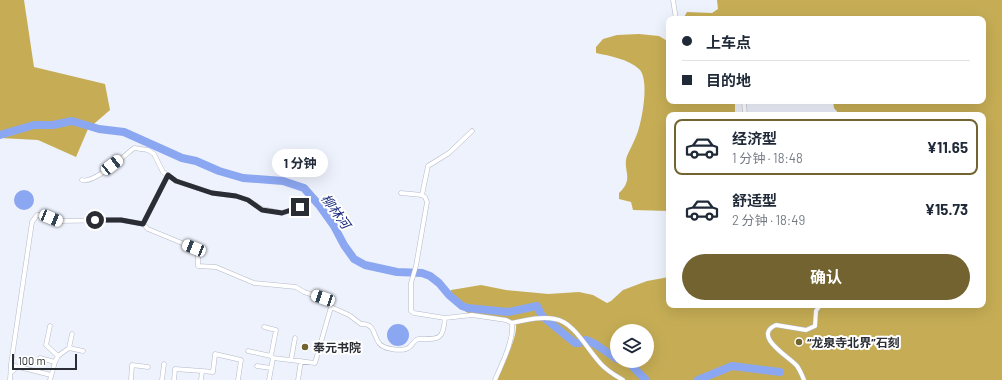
<!DOCTYPE html>
<html lang="zh">
<head>
<meta charset="utf-8">
<style>
  body { margin:0; font-family:Barlow,"Noto Sans SC",sans-serif; background:#f6f6f7; color:#1f2937; height:100vh; display:flex; flex-direction:column; font-size:15px; white-space:nowrap }
  * { box-sizing:border-box; margin:0 }
  p { font-size:13px; color:#747a83 }
  .icon { flex:none; width:22px; height:22px; fill:none; stroke:currentColor; stroke-width:2; stroke-linecap:round; stroke-linejoin:round }
  .map { position:relative; flex:1; overflow:hidden }
  .panel { position:absolute; left:666px; top:112px; width:320px; height:196px; display:flex; flex-direction:column; background:#fff; border-radius:8px; box-shadow:0 4px 16px #0002 }
  .panel>* { flex:none }
  .guide { position:absolute; left:666px; top:16px; width:320px; height:88px; border-radius:8px; box-shadow:0 4px 16px #0002; display:grid; align-content:center; height:88px; padding:0 16px; background:#fff }
  .tools { position:absolute; left:610px; top:324px; display:grid; gap:8px }
  .tools a { display:grid; place-items:center; width:44px; height:44px; border-radius:50%; background:#fff; box-shadow:0 4px 16px #0002; font-size:20px }
  .scale { position:absolute; left:12px; bottom:10px; width:65px; box-sizing:border-box; padding-left:4px; border:2px solid #2a2d33; border-top:0; font-size:11px; line-height:14px; white-space:nowrap; color:#2a2d33; -webkit-text-stroke:3px #fff; paint-order:stroke }
  .end { position:absolute; width:18px; height:18px; margin:-9px; border:5px solid #2a2d33; background:#fff; box-shadow:0 0 0 2px #fff }
  .from { border-radius:50% }
  .bubble { position:absolute; height:28px; border-radius:14px; background:#fff; box-shadow:0 4px 16px #0002; font-size:13px; font-weight:700; line-height:28px; text-align:center }
  .car { position:absolute; width:12px; height:24px; margin:-12px -6px; border-radius:5px; box-shadow:0 0 3px 1px #0007; background:linear-gradient(#fff 24%,#345 0 40%,#fff 0 76%,#345 0 86%,#fff 0) }
  .guide b { display:flex; align-items:center; gap:14px; height:38px; font-size:15px }
  .guide b+b { border-top:1px solid #e0e1e3 }
  .guide i { width:10px; height:10px; background:#1f2937 }
  ul { padding:7px 0 0; list-style:none }
  li { display:flex; align-items:center; gap:12px; height:56px; margin:0 8px 6px; padding:0 8px; border:2px solid transparent; border-radius:8px }
  li div { flex:1 }
  li b { display:block; font-size:15px }
  li em { font-style:normal; font-weight:700 }
  li.active { border-color:#726331 }
  li>.icon { width:36px; height:36px; stroke-width:1.5 }
  .button { display:flex; gap:8px; margin-top:auto; padding:8px 16px }
  .button a { flex:1; height:46px; border-radius:24px; background:#726331; color:#fff; font-size:16px; font-weight:700; line-height:46px; text-align:center }
  .map>svg:first-child { display:block }
  .forest { fill:#c6ad55; fill-rule:evenodd }
  .water { fill:#8ca7f1 }
  .lines { fill:none; stroke-linecap:round; stroke-linejoin:round }
  .river { stroke:#8ca7f1; stroke-width:8 }
  .street-casing { stroke:#b3b9ca; stroke-width:5 }
  .street { stroke:#fff; stroke-width:4 }
  .route { stroke:#2a2d33; stroke-width:5 }
  .poi-dot { fill:#726331; stroke:#fff; stroke-width:1.5 }
  .labels { text-anchor:middle; dominant-baseline:central; stroke-width:4; stroke-linejoin:round; paint-order:stroke }
  .poi-label { font-size:12px; font-weight:bold; fill:#2a2d33; stroke:#fff; text-anchor:start }
  .water-label { font-size:13px; font-style:italic; fill:#18297c; stroke:#fff }
</style>
</head>
<body>
<div class="map">
<svg width="1002" height="380" viewBox="0 0 1002 380">
  <rect width="100%" height="100%" fill="#eef2fc"/>
  <path class="forest" d="M 0,0 L 24,0 L 34,67 L 105,84 L 110,110 L 88,129 L 76,157 L 38,140 L 0,138 Z
    M 717,0 L 1002,0 L 1002,380 L 496,380 C 502,367 518,338 516,324 L 506,318 L 477,316 L 468,313 L 460,308 L 450,294 L 451,290 L 481,285 L 506,290 L 538,293 L 548,294 L 579,292 L 593,295 L 607,303 L 611,301 L 623,290 L 647,281 L 669,277 L 669,305 L 983,305 L 983,115 L 878,115 L 870,112 L 861,115 L 840,115 L 834,108 L 833,101 L 983,101 L 983,19 L 683,19 L 687,12 L 712,13 L 718,9 ZM 617,331 L 647,331 L 647,361 L 617,361 Z
    M 639,34 L 659,36 L 669,42 L 669,101 L 735,101 L 735,115 L 669,115 L 669,211 L 633,210 L 631,202 L 619,199 L 619,193 C 635,178 622,171 627,156 C 630,149 634,142 637,134 C 642,121 650,79 639,69 C 628,59 610,56 596,53 L 596,47 L 603,39 L 617,35 Z"/>
  <path class="water" d="M14 200a10 10 0 1 1 20 0a10 10 0 1 1-20 0Z
    M387 335a11 11 0 1 1 22 0a11 11 0 1 1-22 0Z"/>
  <g class="lines">
    <path class="river" d="M 0,135 L 34,125 L 53,125 L 72,121 L 99,129 L 124,132 L 182,158 L 196,161 L 219,171 L 243,178 L 283,181 L 304,188 L 319,205 L 334,226 L 344,245 L 354,259 L 365,265 L 397,272 L 422,273 L 430,276 L 439,283 L 449,295 L 462,306 L 468,308 L 508,312 L 537,306 L 542,316 L 575,343 L 579,343
      M 586,340 L 595,344 L 617,359
      M 623,361 L 628,362 L 646,380
      M 698,380 L 732,366 L 780,372"/>
    <g class="street-casing">
      <path id="street" d="M 673,0 L 676,19
        M 744,101 L 745,115
        M 82,180 C 94,184 124,156 134,148 L 148,150 L 154,154 L 163,172 L 176,181 L 212,193 L 236,196 L 248,200 L 262,209 L 282,213 L 300,207
        M 401,193 L 422,195 L 425,197 L 427,202 L 416,266 L 411,283 L 411,311 L 414,313 L 445,318 L 472,315 L 506,320 L 512,323
        M 422,195 L 428,166 L 449,153 L 472,131
        M 143,224 L 168,175
        M 50,326 L 46,345 L 58,356
        M 264,327 L 276,330 L 271,356 L 273,358
        M 69,348 L 83,351
        M 248,351 L 271,356
        M 40,358 L 55,362 L 50,380
        M 291,360 L 295,338
        M 55,362 L 58,356 L 69,348 L 72,334
        M 257,366 L 271,368
        M 202,371 L 213,372 L 215,354 L 241,360 L 238,380
        M 11,372 L 14,370 L 15,366 L 51,375
        M 10,380 L 11,364 L 32,222 L 37,215 L 43,215 L 60,221 L 121,220 L 143,224 L 148,229 L 194,248 L 198,255 L 198,266 L 216,267 L 254,283 L 296,287 L 304,292 L 323,298 L 331,307 L 349,315 L 361,324 C 375,323 373,335 379,343 C 383,349 399,351 406,349 C 412,348 412,341 418,339 C 439,339 443,341 445,318
        M 131,380 L 132,365 L 148,367
        M 162,380 L 164,364
        M 174,380 L 175,369 L 202,371 L 201,380
        M 269,380 L 273,358 L 315,363 L 331,307
        M 298,380 L 301,361
        M 495,380 C 502,363 514,341 512,323 C 526,320 541,316 555,319 C 575,322 589,353 603,366 C 609,372 616,376 623,380
        M 804,380 C 802,375 800,370 797,366 C 791,358 751,336 776,325 L 806,330 L 815,326 L 816,311 L 820,305"/>
    </g>
    <use href="#street" class="street"/>
  </g>
  <g class="lines">
    <path class="route" d="M 95,220 L 121,220 L 143,224 L 168,175 L 176,181 L 212,193 L 236,196 L 248,200 L 262,210 L 282,213 L 300,207"/>
  </g>
  <g class="poi-dot">
    <circle cx="799" cy="342" r="4"/>
    <circle cx="305" cy="347" r="4"/>
  </g>
  <g class="labels">
    <g class="poi-label">
      <text x="807" y="342">“龙泉寺北界”石刻</text>
      <text x="313" y="347">奉元书院</text>
    </g>
    <g class="water-label">
      <text transform="translate(336 211) rotate(54)">柳林河</text>
    </g>
  </g>
</svg>
<div class="tools">
<a><svg class="icon" aria-label="layers" viewBox="0 0 24 24"><path d="M12 4l9 5-9 5-9-5zM3 14l9 5 9-5"/></svg></a>
</div>
<div class="scale">100 m</div>
<i class="end from" style="left:95px;top:220px"></i>
<i class="end" style="left:300px;top:207px"></i>
<div class="bubble" style="left:272px;top:149px;width:56px">1 分钟</div>
<i class="car" style="left:112px;top:165px;rotate:52deg"></i>
<i class="car" style="left:51px;top:218px;rotate:112deg"></i>
<i class="car" style="left:194px;top:248px;rotate:292deg"></i>
<i class="car" style="left:323px;top:298px;rotate:289deg"></i>
<div class="guide">
<b><i class="from"></i>上车点</b>
<b><i></i>目的地</b>
</div>
<section class="panel">
<ul>
<li class="active"><svg class="icon" aria-label="car" viewBox="0 0 24 24"><path d="M5 17H2v-5l4-1 3-4h7l3 4 3 1v5h-3M9 17h6M6 11h13"/><circle cx="7" cy="17" r="2"/><circle cx="17" cy="17" r="2"/></svg><div><b>经济型</b><p>1 分钟 · 18:48</p></div><em>¥11.65</em></li>
<li><svg class="icon" aria-label="car" viewBox="0 0 24 24"><path d="M5 17H2v-5l4-1 3-4h7l3 4 3 1v5h-3M9 17h6M6 11h13"/><circle cx="7" cy="17" r="2"/><circle cx="17" cy="17" r="2"/></svg><div><b>舒适型</b><p>2 分钟 · 18:49</p></div><em>¥15.73</em></li>
</ul>
<div class="button"><a>确认</a></div>
</section>
</div>
</body>
</html>
